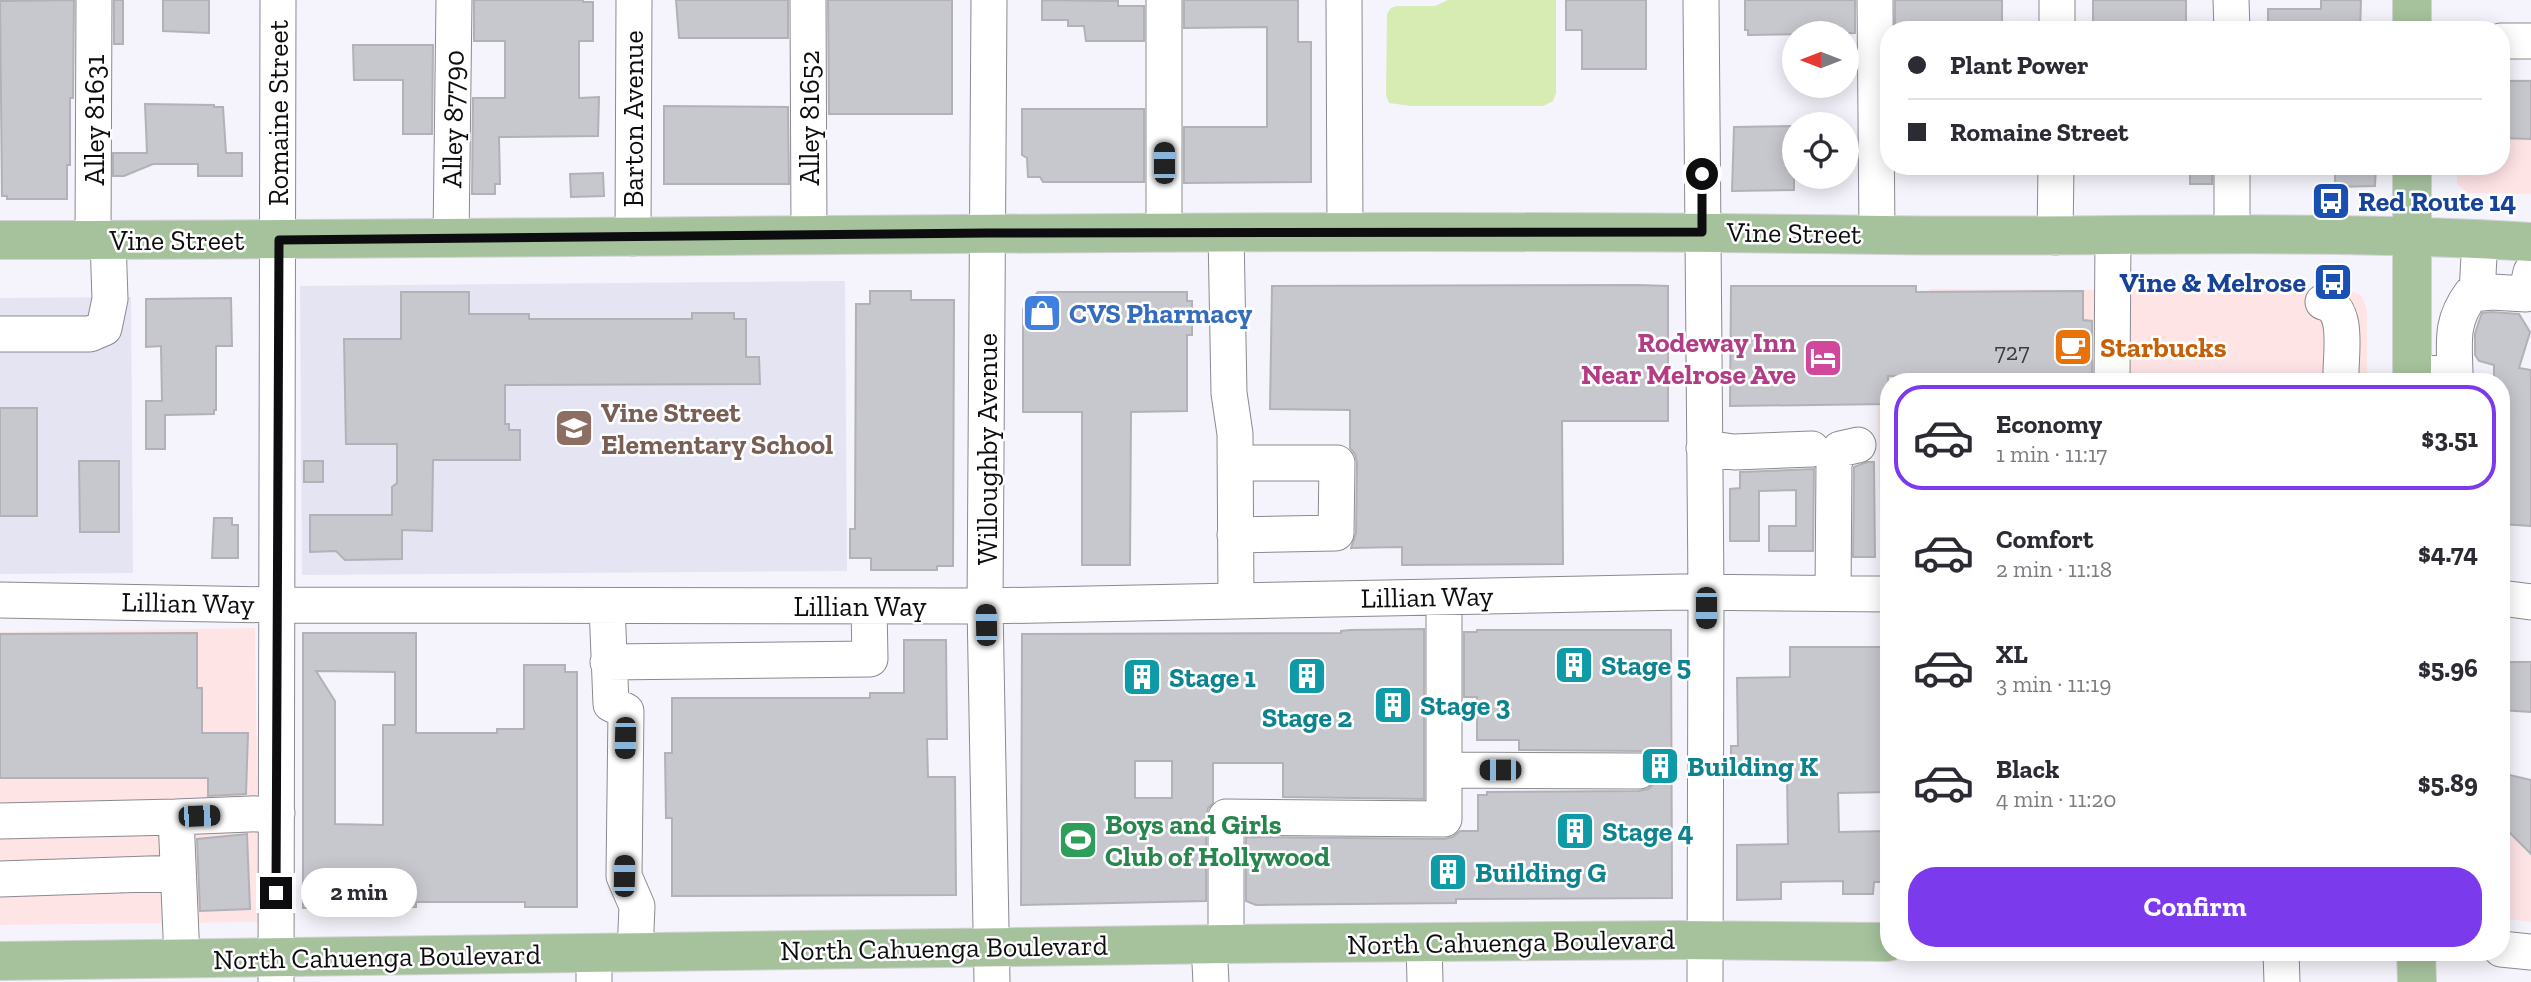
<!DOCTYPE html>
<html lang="en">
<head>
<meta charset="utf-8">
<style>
  body { margin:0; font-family:"Zilla Slab",serif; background:#f2f2f3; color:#2b2b33; height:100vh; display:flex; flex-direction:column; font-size:26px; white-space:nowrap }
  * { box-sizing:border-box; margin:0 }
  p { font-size:23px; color:#7c7c81 }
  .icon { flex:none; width:38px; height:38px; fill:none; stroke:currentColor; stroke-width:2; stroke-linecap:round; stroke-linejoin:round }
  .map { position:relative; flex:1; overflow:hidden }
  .panel { position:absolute; left:1880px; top:373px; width:630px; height:588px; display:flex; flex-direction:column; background:#fff; border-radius:28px; box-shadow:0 4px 18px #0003 }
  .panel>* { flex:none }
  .hud { position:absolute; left:1880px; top:21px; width:630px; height:154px; border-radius:28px; box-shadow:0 4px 18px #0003; display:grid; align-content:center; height:154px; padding:0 28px; background:#fff }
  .needle { width:46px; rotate:270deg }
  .buttons { position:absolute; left:1782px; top:21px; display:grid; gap:14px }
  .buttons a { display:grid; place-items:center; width:77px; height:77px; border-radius:50%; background:#fff; box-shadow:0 4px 18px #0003; font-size:35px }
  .end { position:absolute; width:32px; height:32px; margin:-16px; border:9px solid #0d0d10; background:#fff; box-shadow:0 0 0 4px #fff }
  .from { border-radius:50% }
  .bubble { position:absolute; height:49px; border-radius:24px; background:#fff; box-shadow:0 4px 18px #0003; font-size:23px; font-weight:700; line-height:49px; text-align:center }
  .car { position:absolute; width:21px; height:42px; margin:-21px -10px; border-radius:9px; box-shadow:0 0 5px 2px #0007; background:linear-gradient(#222 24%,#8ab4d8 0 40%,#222 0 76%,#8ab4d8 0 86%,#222 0) }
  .hud b { display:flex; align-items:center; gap:24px; height:66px; font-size:26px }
  .hud b+b { border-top:2px solid #e1e1e2 }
  .hud i { width:18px; height:18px; background:#2b2b33 }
  ul { padding:12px 0 0; list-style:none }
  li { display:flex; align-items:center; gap:21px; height:105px; margin:0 14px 10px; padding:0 14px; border:4px solid transparent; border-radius:28px }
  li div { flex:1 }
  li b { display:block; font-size:26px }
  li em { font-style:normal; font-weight:700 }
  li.current { border-color:#7c3aed }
  li>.icon { width:63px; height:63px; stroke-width:1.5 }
  .action { display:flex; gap:14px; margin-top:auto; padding:14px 28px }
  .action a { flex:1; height:80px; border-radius:28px; background:#7c3aed; color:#fff; font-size:28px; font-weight:700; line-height:80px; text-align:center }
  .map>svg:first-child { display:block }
  .commercial { fill:#ffe4e6 }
  .built { fill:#e4e4f3 }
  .green { fill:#d6ecb3 }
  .building { fill:#c7c7ce; stroke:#b1b1b7; stroke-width:2; fill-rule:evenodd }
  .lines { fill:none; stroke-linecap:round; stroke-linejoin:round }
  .minor-casing { stroke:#8a8a90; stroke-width:37 }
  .major-casing { stroke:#d3d3d4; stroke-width:40 }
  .minor { stroke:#fff; stroke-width:35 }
  .major { stroke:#a6c29d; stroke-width:38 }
  .route { stroke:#0d0d10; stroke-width:9 }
  .labels { text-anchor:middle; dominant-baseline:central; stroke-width:5; stroke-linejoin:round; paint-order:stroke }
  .number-label { font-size:24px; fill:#3c3c40 }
  .street-label { font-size:28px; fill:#0d0d10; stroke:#fff }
  .transit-label { font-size:28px; font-weight:bold; fill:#164399; stroke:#fff; text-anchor:start }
  .shop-label { font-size:28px; font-weight:bold; fill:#366cbe; stroke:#fff; text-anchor:start }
  .hotel-label { font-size:28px; font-weight:bold; fill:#b23c85; stroke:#fff; text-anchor:end }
  .food-label { font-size:28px; font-weight:bold; fill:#c56008; stroke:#fff; text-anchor:start }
  .education-label { font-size:28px; font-weight:bold; fill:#785e54; stroke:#fff; text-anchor:start }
  .culture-label { font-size:28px; font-weight:bold; fill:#0d838f; stroke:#fff; text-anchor:start }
  .leisure-label { font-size:28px; font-weight:bold; fill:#27864d; stroke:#fff; text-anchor:start }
</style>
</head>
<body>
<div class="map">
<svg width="2531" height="982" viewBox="0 0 2531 982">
  <rect width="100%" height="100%" fill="#f5f4fc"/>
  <path class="commercial" d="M 2501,79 L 2531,79 L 2531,194 L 2468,193 L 2457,184 L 2457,166 L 2501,166 Z
    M 1929,289 L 2351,291 L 2361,295 L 2367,309 L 2367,381 L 1929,381 Z
    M 1888,386 L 1888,567 L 1881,567 L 1877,387 Z
    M 255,628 L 259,922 L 0,925 L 0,632 Z
    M 2501,773 L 2531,780 L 2531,922 L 2501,918 Z"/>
  <path class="built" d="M 845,281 L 847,571 L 302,575 L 300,286 Z
    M 131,297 L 133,573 L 0,574 L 0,298 Z"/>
  <path class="green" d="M 1448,0 L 1556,0 L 1556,93 L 1553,101 L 1543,106 L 1411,106 L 1389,103 L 1386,95 L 1387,14 L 1391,8 L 1397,6 L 1435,6 Z"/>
  <path class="building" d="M 74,0 L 73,98 L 70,98 L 70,165 L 67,165 L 67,199 L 7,199 L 7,196 L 2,196 L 0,1 Z
    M 114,0 L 123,0 L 123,44 L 114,44 Z
    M 163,0 L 209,0 L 209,33 L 163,31 Z
    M 474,0 L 583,0 L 583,2 L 593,2 L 593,41 L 579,41 L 579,98 L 599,97 L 598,136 L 499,137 L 500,184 L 495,184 L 495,194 L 472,194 L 473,98 L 505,98 L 505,41 L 474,41 Z
    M 676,0 L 788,0 L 788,38 L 679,38 Z
    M 828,0 L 952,0 L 952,114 L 829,114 Z
    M 1042,0 L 1118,1 L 1118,6 L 1144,6 L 1144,41 L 1086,41 L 1084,26 L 1068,26 L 1068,20 L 1042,20 Z
    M 1184,0 L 1298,0 L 1298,42 L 1311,42 L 1311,182 L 1184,183 L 1184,127 L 1267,127 L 1267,27 L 1184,28 Z
    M 1566,0 L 1646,0 L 1646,69 L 1582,69 L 1582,30 L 1566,30 Z
    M 1745,0 L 1855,0 L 1855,33 L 1748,35 L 1748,30 L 1745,30 Z
    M 1895,0 L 2002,0 L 2002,27 L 1895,27 Z
    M 2093,0 L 2186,0 L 2186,30 L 2093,30 Z
    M 2321,0 L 2361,0 L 2360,30 L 2268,30 L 2268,9 L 2321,9 Z
    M 353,45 L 433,45 L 432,134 L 403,134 L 403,80 L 354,80 Z
    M 2501,81 L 2531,81 L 2531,139 L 2501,138 Z
    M 145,104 L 214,105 L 214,107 L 223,107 L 226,153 L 242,153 L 242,176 L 198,176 L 198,164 L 153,164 L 124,176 L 113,176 L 113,153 L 147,153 Z
    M 664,106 L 788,107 L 789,184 L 664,184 Z
    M 1022,109 L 1144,109 L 1144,182 L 1043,182 L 1040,177 L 1028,177 L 1027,158 L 1022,155 Z
    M 1794,126 L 1794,190 L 1732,191 L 1734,127 Z
    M 2190,166 L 2212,166 L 2212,184 L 2190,184 Z
    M 2335,166 L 2376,166 L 2375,186 L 2335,187 Z
    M 603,173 L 604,196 L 571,197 L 570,174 Z
    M 1638,285 L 1668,286 L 1668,421 L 1562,421 L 1563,564 L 1402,565 L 1402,547 L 1351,548 L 1356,533 L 1357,463 L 1355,454 L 1350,448 L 1350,410 L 1270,409 L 1272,286 Z
    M 1731,286 L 1916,286 L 1916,292 L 2083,291 L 2083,320 L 2092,321 L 2092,382 L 1932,382 L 1932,377 L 1888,376 L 1888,404 L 1730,406 Z
    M 870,291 L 911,291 L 911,300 L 954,300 L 953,566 L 937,566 L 937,570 L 871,570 L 871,558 L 850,558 L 850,529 L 855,529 L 856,304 L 870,304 Z
    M 401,292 L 469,292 L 469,314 L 529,314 L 529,319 L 692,319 L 692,313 L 734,313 L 734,319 L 746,319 L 746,357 L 759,357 L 760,384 L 505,385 L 505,424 L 509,424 L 509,430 L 520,430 L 520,460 L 433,460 L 432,531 L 402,530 L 402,559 L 345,560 L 336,551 L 310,552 L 310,515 L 392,515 L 392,487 L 397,483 L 397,444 L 346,444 L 344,339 L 401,339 Z
    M 1038,292 L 1187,292 L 1187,301 L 1192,301 L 1192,335 L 1187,335 L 1187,411 L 1131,412 L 1130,565 L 1082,565 L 1082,412 L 1023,412 L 1023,309 Z
    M 231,298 L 232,346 L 216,346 L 216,410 L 214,410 L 214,414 L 165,415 L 165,449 L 146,449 L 146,401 L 162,401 L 161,346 L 146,347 L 146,299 Z
    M 2492,312 L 2519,314 L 2530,332 L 2519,368 L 2531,370 L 2531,526 L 2501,524 L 2501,382 L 2494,382 L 2494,365 L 2479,361 L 2475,355 L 2475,334 L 2479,321 L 2482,313 Z
    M 0,408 L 37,408 L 37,516 L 0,516 Z
    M 79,461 L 119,461 L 119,532 L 80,532 Z
    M 304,461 L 323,461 L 323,482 L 304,482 Z
    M 1867,462 L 1874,462 L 1875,557 L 1853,557 L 1854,467 Z
    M 1814,469 L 1813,551 L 1769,551 L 1769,526 L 1796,526 L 1796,490 L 1759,491 L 1759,541 L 1730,541 L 1730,489 L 1740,488 L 1740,472 Z
    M 214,518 L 232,518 L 232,525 L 238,525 L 238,558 L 212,558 Z
    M 1424,629 L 1424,799 L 1283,797 L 1283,763 L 1213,763 L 1213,803 L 1208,808 L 1206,817 L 1206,901 L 1021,905 L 1022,634 L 1341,633 L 1341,631 L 1350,630 ZM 1135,761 L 1172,761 L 1172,798 L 1135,798 Z
    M 1477,630 L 1671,630 L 1672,898 L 1456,899 L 1456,903 L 1256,905 L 1246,901 L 1246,837 L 1445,839 L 1453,837 L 1460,831 L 1478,831 L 1478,795 L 1487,795 L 1487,792 L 1639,791 L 1648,789 L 1656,782 L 1659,772 L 1657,762 L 1650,754 L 1640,751 L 1519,750 L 1519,740 L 1477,740 L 1477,697 L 1464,697 L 1464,632 L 1477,632 Z
    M 197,633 L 197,688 L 202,688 L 202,733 L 248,733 L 246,794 L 208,796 L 208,778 L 0,778 L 0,634 Z
    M 303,633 L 416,633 L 416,733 L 497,733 L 497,729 L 524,729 L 524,665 L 565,665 L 565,672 L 577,672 L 577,907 L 525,907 L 525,902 L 416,902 L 416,907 L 303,908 ZM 316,671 L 395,672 L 395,725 L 383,725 L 383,825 L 335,824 L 335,701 Z
    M 904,640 L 946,640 L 947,739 L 927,739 L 928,777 L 955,777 L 956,895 L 672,896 L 672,818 L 666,818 L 665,753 L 672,753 L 672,698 L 870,698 L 870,693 L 904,693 Z
    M 1790,647 L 1888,647 L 1888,792 L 1838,793 L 1839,832 L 1888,831 L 1888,882 L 1874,882 L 1873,894 L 1843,894 L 1843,881 L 1781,882 L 1781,899 L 1737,900 L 1737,845 L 1788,844 L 1787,773 L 1731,774 L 1731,746 L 1738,746 L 1737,678 L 1790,677 Z
    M 2501,662 L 2531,662 L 2531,712 L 2501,710 Z
    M 2501,773 L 2531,780 L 2531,854 L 2508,831 L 2501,831 Z
    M 247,834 L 250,909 L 200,911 L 197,839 Z"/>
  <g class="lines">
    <g class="minor-casing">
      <path id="minor" d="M 808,0 L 809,236
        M 989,0 L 985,606 L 992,982
        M 1164,0 L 1164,233
        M 1344,0 L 1345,233
        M 1701,0 L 1706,592 L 1705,982
        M 1875,0 L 1877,235
        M 2057,0 L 2057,30
        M 2231,0 L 2232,30
        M 2501,41 L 2531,41
        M 2232,166 L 2232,234
        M 1226,233 L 1229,393 L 1235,434 L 1236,601
        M 2055,237 L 2056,166
        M 633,238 L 634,0
        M 451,239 L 454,0
        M 93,240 L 94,0
        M 2477,293 L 2480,238
        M 2323,302 C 2349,307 2341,351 2341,373
        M 0,334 L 90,334 L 104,328 L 110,299 L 108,240
        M 2412,375 L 2455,372 C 2454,340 2451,321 2471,294 L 2492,292 L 2526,294 L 2531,272
        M 2112,382 L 2113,236
        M 1704,448 L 1734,452 L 1812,449
        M 1235,463 L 1337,463 L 1336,533 L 1235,535
        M 1833,593 L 1834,463 L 1840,449 L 1858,445
        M 2501,598 L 2531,602
        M 0,600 L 276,605 L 985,606 L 1682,592 L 1888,594
        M 607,606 L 611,704 L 626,711 L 624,876 L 637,906 L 635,953
        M 608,662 L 870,659 L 869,606
        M 1444,770 L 1639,771
        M 0,821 L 176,817
        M 0,879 L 178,873
        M 1424,943 L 1425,982
        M 1226,944 L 1226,817 L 1444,819 L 1444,597
        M 1209,945 L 1211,982
        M 2501,949 L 2531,952
        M 2281,952 L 2282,982
        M 182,959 L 176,817 L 277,813
        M 276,982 L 278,0
        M 594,982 L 594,954"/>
    </g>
    <g class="major-casing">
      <path id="major" d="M 2412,0 L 2412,30
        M 0,240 C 627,240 1255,226 1882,235 C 2099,238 2315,228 2531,242
        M 2412,382 L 2412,166
        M 2416,952 L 2417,982
        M 0,961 L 1226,944 L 1678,940 L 1888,942"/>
    </g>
    <use href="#minor" class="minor"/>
    <use href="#major" class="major"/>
  </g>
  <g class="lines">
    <path class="route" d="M 276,893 L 279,240 L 988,233 L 1702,232 L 1702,174"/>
  </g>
  <defs>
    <g id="bus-square" transform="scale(2.0125)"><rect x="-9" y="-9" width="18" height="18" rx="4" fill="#1a4fb4" stroke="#fff"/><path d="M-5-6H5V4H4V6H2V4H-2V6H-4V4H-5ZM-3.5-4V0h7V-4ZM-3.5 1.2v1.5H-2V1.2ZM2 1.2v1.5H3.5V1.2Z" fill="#fff"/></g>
    <g id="shop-square" transform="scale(2.0125)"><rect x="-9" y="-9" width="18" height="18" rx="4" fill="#3f7fe0" stroke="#fff"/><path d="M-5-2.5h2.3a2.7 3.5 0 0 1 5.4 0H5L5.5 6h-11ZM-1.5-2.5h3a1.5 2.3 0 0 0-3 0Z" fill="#fff"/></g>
    <g id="cafe-square" transform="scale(2.0125)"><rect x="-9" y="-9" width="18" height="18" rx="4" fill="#e8710a" stroke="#fff"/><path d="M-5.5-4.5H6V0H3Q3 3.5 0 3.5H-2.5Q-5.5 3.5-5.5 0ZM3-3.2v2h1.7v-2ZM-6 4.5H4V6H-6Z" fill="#fff"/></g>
    <g id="hotel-square" transform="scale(2.0125)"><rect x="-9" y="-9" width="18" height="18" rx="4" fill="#d1479c" stroke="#fff"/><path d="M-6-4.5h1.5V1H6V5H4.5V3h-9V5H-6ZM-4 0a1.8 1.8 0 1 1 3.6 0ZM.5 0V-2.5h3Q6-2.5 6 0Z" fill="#fff"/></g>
    <g id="school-square" transform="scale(2.0125)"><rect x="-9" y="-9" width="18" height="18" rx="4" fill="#8d6e63" stroke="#fff"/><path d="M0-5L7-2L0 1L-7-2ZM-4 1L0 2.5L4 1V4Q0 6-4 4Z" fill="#fff"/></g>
    <g id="building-square" transform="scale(2.0125)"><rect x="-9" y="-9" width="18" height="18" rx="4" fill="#0f9aa8" stroke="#fff"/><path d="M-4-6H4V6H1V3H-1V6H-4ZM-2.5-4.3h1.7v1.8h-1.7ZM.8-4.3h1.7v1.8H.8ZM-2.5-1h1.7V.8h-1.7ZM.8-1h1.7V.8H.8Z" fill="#fff"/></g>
    <g id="stadium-square" transform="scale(2.0125)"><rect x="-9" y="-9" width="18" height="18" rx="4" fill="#2e9e5b" stroke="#fff"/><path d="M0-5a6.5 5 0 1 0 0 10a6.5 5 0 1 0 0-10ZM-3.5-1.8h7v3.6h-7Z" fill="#fff"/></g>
  </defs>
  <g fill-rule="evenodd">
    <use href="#bus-square" x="2331" y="201"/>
    <use href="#bus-square" x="2333" y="282"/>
    <use href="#shop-square" x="1042" y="313"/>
    <use href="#cafe-square" x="2073" y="347"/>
    <use href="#hotel-square" x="1823" y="358"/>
    <use href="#school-square" x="574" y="428"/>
    <use href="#building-square" x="1574" y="665"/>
    <use href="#building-square" x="1307" y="676"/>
    <use href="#building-square" x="1142" y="677"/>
    <use href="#building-square" x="1393" y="705"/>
    <use href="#building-square" x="1660" y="766"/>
    <use href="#building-square" x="1575" y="831"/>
    <use href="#stadium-square" x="1078" y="840"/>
    <use href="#building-square" x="1448" y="872"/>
  </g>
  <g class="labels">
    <g class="number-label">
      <text x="2012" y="351">727</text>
    </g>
    <g class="street-label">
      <text transform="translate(278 113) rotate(-90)">Romaine Street</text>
      <text transform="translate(809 118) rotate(-90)">Alley 81652</text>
      <text transform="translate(453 119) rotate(-89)">Alley 87790</text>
      <text transform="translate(633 119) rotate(-90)">Barton Avenue</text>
      <text transform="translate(94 120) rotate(-90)">Alley 81631</text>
      <text transform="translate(1794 233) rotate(1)">Vine Street</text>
      <text x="177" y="240">Vine Street</text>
      <text transform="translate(987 449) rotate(-90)">Willoughby Avenue</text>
      <text transform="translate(1427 597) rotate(-1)">Lillian Way</text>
      <text transform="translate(188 603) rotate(1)">Lillian Way</text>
      <text x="860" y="606">Lillian Way</text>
      <text transform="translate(1511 942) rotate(-1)">North Cahuenga Boulevard</text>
      <text transform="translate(944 948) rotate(-1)">North Cahuenga Boulevard</text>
      <text transform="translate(377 957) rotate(-1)">North Cahuenga Boulevard</text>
    </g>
    <g class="transit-label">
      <text x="2358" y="201">Red Route 14</text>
      <text x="2306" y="282" text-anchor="end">Vine &amp; Melrose</text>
    </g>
    <g class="shop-label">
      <text x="1069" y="313">CVS Pharmacy</text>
    </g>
    <g class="hotel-label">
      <text x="1796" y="342">Rodeway Inn<tspan x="1796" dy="32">Near Melrose Ave</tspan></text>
    </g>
    <g class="food-label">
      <text x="2100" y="347">Starbucks</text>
    </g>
    <g class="education-label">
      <text x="601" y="412">Vine Street<tspan x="601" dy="32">Elementary School</tspan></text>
    </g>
    <g class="culture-label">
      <text x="1601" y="665">Stage 5</text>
      <text x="1169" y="677">Stage 1</text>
      <text x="1420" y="705">Stage 3</text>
      <text x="1307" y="717" text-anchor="middle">Stage 2</text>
      <text x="1687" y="766">Building K</text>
      <text x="1602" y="831">Stage 4</text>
      <text x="1475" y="872">Building G</text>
    </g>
    <g class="leisure-label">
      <text x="1105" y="824">Boys and Girls<tspan x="1105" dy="32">Club of Hollywood</tspan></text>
    </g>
  </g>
</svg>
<div class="buttons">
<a><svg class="needle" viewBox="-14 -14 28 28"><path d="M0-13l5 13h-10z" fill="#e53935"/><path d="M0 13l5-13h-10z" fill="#7c7c81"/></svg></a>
<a><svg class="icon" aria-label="locate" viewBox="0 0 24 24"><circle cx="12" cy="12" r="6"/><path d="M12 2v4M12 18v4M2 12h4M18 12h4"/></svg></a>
</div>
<i class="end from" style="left:1702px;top:174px"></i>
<i class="end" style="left:276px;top:893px"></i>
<div class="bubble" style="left:301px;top:868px;width:116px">2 min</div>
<i class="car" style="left:1164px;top:163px;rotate:0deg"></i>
<i class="car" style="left:1706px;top:608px;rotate:180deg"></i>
<i class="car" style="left:986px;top:625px;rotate:359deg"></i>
<i class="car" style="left:625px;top:738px;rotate:181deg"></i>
<i class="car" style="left:1500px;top:770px;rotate:270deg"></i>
<i class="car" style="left:199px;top:816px;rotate:88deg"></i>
<i class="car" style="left:624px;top:876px;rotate:1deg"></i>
<div class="hud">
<b><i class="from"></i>Plant Power</b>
<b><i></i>Romaine Street</b>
</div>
<section class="panel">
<ul>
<li class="current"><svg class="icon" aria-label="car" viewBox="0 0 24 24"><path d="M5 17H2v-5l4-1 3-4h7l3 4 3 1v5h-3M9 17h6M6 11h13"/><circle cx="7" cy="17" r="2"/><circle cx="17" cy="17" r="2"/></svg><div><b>Economy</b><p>1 min · 11:17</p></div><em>$3.51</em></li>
<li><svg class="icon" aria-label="car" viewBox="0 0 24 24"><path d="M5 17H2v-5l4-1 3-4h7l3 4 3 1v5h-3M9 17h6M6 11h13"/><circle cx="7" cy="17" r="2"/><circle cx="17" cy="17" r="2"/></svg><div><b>Comfort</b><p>2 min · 11:18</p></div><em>$4.74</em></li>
<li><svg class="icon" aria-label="car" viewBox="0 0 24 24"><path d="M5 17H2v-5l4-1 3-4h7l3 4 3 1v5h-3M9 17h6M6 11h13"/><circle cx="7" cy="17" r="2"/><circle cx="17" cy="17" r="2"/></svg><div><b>XL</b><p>3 min · 11:19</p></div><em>$5.96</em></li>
<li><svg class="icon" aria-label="car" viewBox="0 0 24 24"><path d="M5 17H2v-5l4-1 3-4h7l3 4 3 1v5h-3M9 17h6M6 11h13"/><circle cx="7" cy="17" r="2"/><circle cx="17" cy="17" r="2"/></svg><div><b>Black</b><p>4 min · 11:20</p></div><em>$5.89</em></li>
</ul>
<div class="action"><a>Confirm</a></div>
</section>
</div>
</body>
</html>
